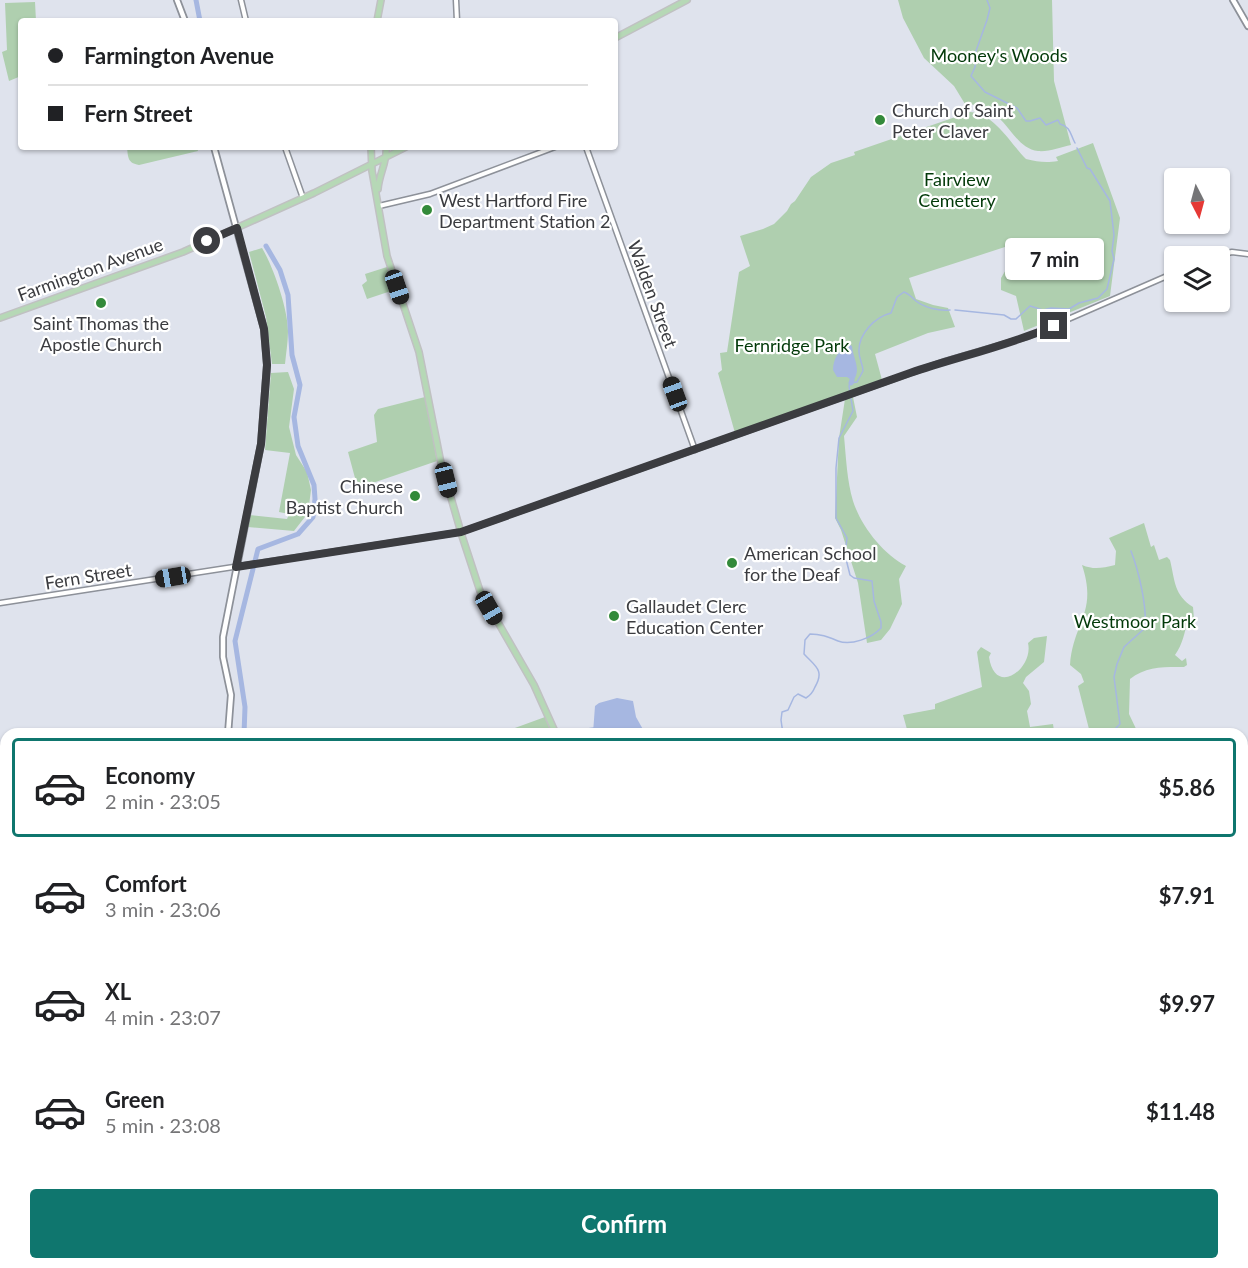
<!DOCTYPE html>
<html lang="en">
<head>
<meta charset="utf-8">
<style>
  body { margin:0; font-family:Lato,sans-serif; background:#f2f2f2; color:#202124; height:100vh; display:flex; flex-direction:column; font-size:22px; white-space:nowrap }
  * { box-sizing:border-box; margin:0 }
  p { font-size:20px; color:#757577 }
  .icon { flex:none; width:33px; height:33px; fill:none; stroke:currentColor; stroke-width:2; stroke-linecap:round; stroke-linejoin:round }
  .map { position:relative; flex:1; overflow:hidden }
  .sheet { position:absolute; left:0px; top:728px; width:1248px; height:542px; display:flex; flex-direction:column; background:#fff; border-radius:18px 18px 0 0; box-shadow:0 2px 4px #0004 }
  .sheet>* { flex:none }
  .guide { position:absolute; left:18px; top:18px; width:600px; height:132px; border-radius:6px; box-shadow:0 2px 4px #0004; display:grid; align-content:center; height:132px; padding:0 30px; background:#fff }
  .needle { width:39px; rotate:174deg }
  .tools { position:absolute; left:1164px; top:168px; display:grid; gap:12px }
  .tools a { display:grid; place-items:center; width:66px; height:66px; border-radius:6px; background:#fff; box-shadow:0 2px 4px #0004; font-size:30px }
  .end { position:absolute; width:27px; height:27px; margin:-14px; border:8px solid #3b3c40; background:#fff; box-shadow:0 0 0 3px #fff }
  .from { border-radius:50% }
  .bubble { position:absolute; height:42px; border-radius:6px; background:#fff; box-shadow:0 2px 4px #0004; font-size:20px; font-weight:700; line-height:42px; text-align:center }
  .car { position:absolute; width:18px; height:36px; margin:-18px -9px; border-radius:8px; box-shadow:0 0 4px 2px #0007; background:linear-gradient(#222 24%,#8ab4d8 0 40%,#222 0 76%,#8ab4d8 0 86%,#222 0) }
  .guide b { display:flex; align-items:center; gap:21px; height:57px; font-size:22px }
  .guide b+b { border-top:2px solid #e0e0e0 }
  .guide i { width:15px; height:15px; background:#202124 }
  ul { padding:10px 0 0; list-style:none }
  li { display:flex; align-items:center; gap:18px; height:99px; margin:0 12px 9px; padding:0 18px; border:3px solid transparent; border-radius:6px }
  li div { flex:1 }
  li b { display:block; font-size:22px }
  li em { font-style:normal; font-weight:700 }
  li.active { border-color:#0f766e }
  li>.icon { width:54px; height:54px; stroke-width:1.5 }
  .action { display:flex; gap:12px; margin-top:auto; padding:12px 30px }
  .action a { flex:1; height:69px; border-radius:6px; background:#0f766e; color:#fff; font-size:24px; font-weight:700; line-height:69px; text-align:center }
  .map>svg:first-child { display:block }
  .green { fill:#afcfaf }
  .water { fill:#a6b7e1 }
  .lines { fill:none; stroke-linecap:round; stroke-linejoin:round }
  .stream { stroke:#a6b7e1; stroke-width:1.5 }
  .river { stroke:#a6b7e1; stroke-width:5 }
  .tertiary-casing { stroke:#8d9199; stroke-width:7 }
  .secondary-casing { stroke:#8d9199; stroke-width:8 }
  .primary-casing { stroke:#c0c1c2; stroke-width:8 }
  .tertiary { stroke:#fff; stroke-width:4 }
  .secondary { stroke:#fff; stroke-width:4.5 }
  .primary { stroke:#b6d8b6; stroke-width:5 }
  .route { stroke:#3b3c40; stroke-width:8 }
  .poi-dot { fill:#338a3a; stroke:#fff; stroke-width:2 }
  .labels { text-anchor:middle; dominant-baseline:central; stroke-width:4.5; stroke-linejoin:round; paint-order:stroke }
  .park-label { font-size:18px; fill:#023909; stroke:#fff }
  .poi-label { font-size:18px; fill:#3b3c40; stroke:#fff; text-anchor:start }
  .street-label { font-size:18px; fill:#3b3c40; stroke:#fff }
</style>
</head>
<body>
<div class="map">
<svg width="1248" height="1268" viewBox="0 0 1248 1268">
  <rect width="100%" height="100%" fill="#dfe3ed"/>
  <path class="green" d="M 898,0 L 1052,0 L 1054,81 L 1071,145 C 1061,147 1049,152 1038,151 C 1010,148 1007,104 965,104 L 954,86 L 924,58 L 903,18 Z
    M 35,2 L 36,21 L 21,21 L 21,76 L 9,81 L 2,52 L 7,50 L 5,3 Z
    M 970,112 C 995,114 1010,143 1026,159 C 1038,162 1046,163 1058,161 L 1056,157 L 1093,143 L 1120,218 L 1110,296 L 1024,331 L 1016,296 L 1001,290 L 1001,278 L 1007,268 L 1037,261 L 1041,252 L 1036,239 L 1030,239 L 909,278 L 916,299 L 933,305 L 948,308 L 955,327 L 928,333 L 875,354 L 882,380 L 735,433 L 718,373 L 722,370 L 720,353 L 727,352 L 739,272 L 750,266 L 740,236 L 763,229 L 774,224 L 787,211 L 791,204 L 795,201 L 811,177 L 831,163 L 855,155 L 854,152 Z
    M 127,147 L 197,147 L 198,151 L 139,165 C 128,163 128,158 127,147 Z
    M 262,248 C 273,266 288,309 288,331 C 288,342 286,353 285,364 L 272,364 L 266,317 L 249,252 Z
    M 387,267 L 394,290 L 367,299 L 362,285 L 367,281 L 365,274 Z
    M 288,372 L 294,389 L 289,427 L 296,455 L 307,472 L 311,490 L 308,513 L 294,531 L 248,527 L 250,515 L 287,519 L 289,514 L 279,512 L 290,453 L 265,450 L 271,373 Z
    M 425,397 L 437,461 L 361,487 L 355,478 L 348,452 L 377,442 L 374,415 L 378,409 Z
    M 853,397 L 857,417 L 844,436 C 846,457 847,481 853,501 C 861,526 883,554 906,566 L 899,579 L 902,604 L 890,629 L 881,640 L 867,643 L 858,583 L 841,530 L 835,518 L 839,438 L 845,399 Z
    M 1144,523 L 1151,547 L 1154,545 L 1159,560 L 1167,557 L 1170,560 C 1175,581 1174,595 1193,607 L 1194,619 L 1188,621 C 1184,633 1183,644 1175,655 L 1182,661 L 1186,658 L 1187,665 L 1184,667 C 1165,667 1146,666 1130,679 L 1129,714 L 1138,733 L 1090,733 L 1078,686 L 1084,682 L 1081,674 L 1070,665 C 1073,622 1098,613 1082,565 C 1094,570 1102,568 1115,565 L 1116,551 L 1109,538 Z
    M 1047,636 L 1044,662 L 1026,677 L 1023,683 L 1029,691 L 1031,704 L 1027,711 L 1030,727 L 1053,724 L 1054,731 L 1037,734 L 908,733 L 903,715 L 935,709 L 935,704 L 982,687 L 977,652 L 981,647 L 991,653 L 989,657 C 995,698 1034,668 1028,643 L 1034,638 Z
    M 545,717 L 553,733 L 505,734 L 504,732 Z
    M 1242,781 L 1248,785 L 1248,1204 L 1242,1205 Z"/>
  <path class="water" d="M 848,344 L 852,346 C 853,359 862,369 853,381 L 847,377 L 837,377 L 833,370 C 833,359 839,350 848,344 Z
    M 617,698 L 633,701 L 636,717 L 645,733 L 593,733 L 595,706 L 599,703 Z"/>
  <g class="lines">
    <path class="stream" d="M 987,0 L 990,8 L 987,20 L 976,51 L 975,67 L 971,76 L 985,92 L 1017,108 L 1026,121 L 1030,121 L 1040,118 L 1046,125 L 1058,120 L 1060,124 C 1071,127 1070,134 1075,143
      M 955,310 L 1004,315 L 1011,319 L 1016,319 L 1030,306 L 1043,310 L 1051,308 L 1069,309 L 1079,303 L 1098,298 L 1107,289 L 1114,259 L 1112,251 L 1114,235 L 1110,201 L 1090,169 L 1087,168 L 1077,148
      M 557,733 L 594,728
      M 519,734 L 526,729 L 541,733 L 552,734
      M 783,734 L 781,720 L 782,712 L 788,710 L 794,697 L 798,694 L 806,698 C 811,695 813,692 815,687 C 825,670 815,666 804,654 L 805,640 L 810,634 C 821,634 828,637 838,641 C 851,646 872,638 881,628 L 881,622 L 874,601 L 872,581 L 854,578 L 850,575 L 845,555 L 847,538 L 836,518 L 836,468 L 839,438 L 853,411 L 849,386 L 851,383 L 857,382 L 863,371 C 863,364 859,359 859,352 C 858,334 875,317 891,313 L 897,297 L 904,292 C 910,294 911,297 916,301 C 925,308 939,311 950,310
      M 1118,734 L 1115,729 L 1120,724 L 1114,677 L 1117,664 L 1124,647 L 1145,628 C 1147,606 1139,572 1131,551
      M 1242,887 L 1248,888
      M 1242,924 L 1246,921 L 1244,914 L 1248,911
      M 187,1263 L 188,1268"/>
    <path class="river" d="M 196,0 L 200,21
      M 851,383 L 852,380
      M 244,734 L 245,707 L 235,641 L 258,549 L 298,534 L 313,517 L 315,499 L 314,485 L 298,446 L 294,417 L 300,385 L 292,355 L 288,295 L 280,270 L 266,246"/>
    <g class="tertiary-casing">
      <path id="tertiary" d="M 241,0 L 246,21
        M 456,0 L 457,21
        M 285,147 L 303,198
        M 586,147 L 695,450
        M 379,206 L 430,194 L 555,147
        M 1215,256 L 1232,252 L 1248,254
        M 0,603 L 461,532 L 945,361 L 1027,337 L 1174,273
        M 1242,1208 L 1248,1206
        M 1044,1268 L 1060,1263"/>
    </g>
    <g class="secondary-casing">
      <path id="secondary" d="M 177,0 L 185,21
        M 1233,0 L 1248,26
        M 214,147 L 264,329 L 267,365 L 261,444 L 223,637 L 223,657 L 231,695 L 228,734
        M 0,1079 L 6,1079
        M 354,1263 L 360,1268"/>
    </g>
    <g class="primary-casing">
      <path id="primary" d="M 377,21 L 381,0
        M 615,38 L 687,0
        M 371,147 L 372,171 L 387,256 L 419,352 L 441,463 L 462,536 L 480,591 L 534,685 L 556,734
        M 378,189 C 379,174 388,160 386,147
        M 0,318 L 183,252 L 314,193 L 406,147
        M 679,1263 L 679,1268"/>
    </g>
    <use href="#tertiary" class="tertiary"/>
    <use href="#secondary" class="secondary"/>
    <use href="#primary" class="primary"/>
  </g>
  <g class="lines">
    <path class="route" d="M 207,241 L 237,228 L 264,329 L 267,365 L 261,444 L 236,567 L 461,532 L 910,373 C 957,357 1007,346 1054,326"/>
  </g>
  <g class="poi-dot">
    <circle cx="880" cy="120" r="6"/>
    <circle cx="427" cy="210" r="6"/>
    <circle cx="101" cy="303" r="6"/>
    <circle cx="415" cy="496" r="6"/>
    <circle cx="732" cy="563" r="6"/>
    <circle cx="614" cy="616" r="6"/>
  </g>
  <g class="labels">
    <g class="park-label">
      <text x="999" y="55">Mooney's Woods</text>
      <text x="957" y="179">Fairview<tspan x="957" dy="21">Cemetery</tspan></text>
      <text x="792" y="345">Fernridge Park</text>
      <text x="1135" y="621">Westmoor Park</text>
    </g>
    <g class="poi-label">
      <text x="892" y="110">Church of Saint<tspan x="892" dy="21">Peter Claver</tspan></text>
      <text x="439" y="200">West Hartford Fire<tspan x="439" dy="21">Department Station 2</tspan></text>
      <text x="101" y="323" text-anchor="middle">Saint Thomas the<tspan x="101" dy="21">Apostle Church</tspan></text>
      <text x="403" y="486" text-anchor="end">Chinese<tspan x="403" dy="21">Baptist Church</tspan></text>
      <text x="744" y="553">American School<tspan x="744" dy="21">for the Deaf</tspan></text>
      <text x="626" y="606">Gallaudet Clerc<tspan x="626" dy="21">Education Center</tspan></text>
    </g>
    <g class="street-label">
      <text transform="translate(90 269) rotate(-20)">Farmington Avenue</text>
      <text transform="translate(653 294) rotate(70)">Walden Street</text>
      <text transform="translate(88 576) rotate(-9)">Fern Street</text>
    </g>
  </g>
</svg>
<div class="tools">
<a><svg class="needle" viewBox="-14 -14 28 28"><path d="M0-13l5 13h-10z" fill="#e53935"/><path d="M0 13l5-13h-10z" fill="#757577"/></svg></a>
<a><svg class="icon" aria-label="layers" viewBox="0 0 24 24"><path d="M12 4l9 5-9 5-9-5zM3 14l9 5 9-5"/></svg></a>
</div>
<i class="end from" style="left:207px;top:241px"></i>
<i class="end" style="left:1054px;top:326px"></i>
<div class="bubble" style="left:1005px;top:238px;width:99px">7 min</div>
<i class="car" style="left:397px;top:287px;rotate:161deg"></i>
<i class="car" style="left:675px;top:394px;rotate:340deg"></i>
<i class="car" style="left:446px;top:480px;rotate:166deg"></i>
<i class="car" style="left:173px;top:577px;rotate:261deg"></i>
<i class="car" style="left:489px;top:608px;rotate:150deg"></i>
<div class="guide">
<b><i class="from"></i>Farmington Avenue</b>
<b><i></i>Fern Street</b>
</div>
<section class="sheet">
<ul>
<li class="active"><svg class="icon" aria-label="car" viewBox="0 0 24 24"><path d="M5 17H2v-5l4-1 3-4h7l3 4 3 1v5h-3M9 17h6M6 11h13"/><circle cx="7" cy="17" r="2"/><circle cx="17" cy="17" r="2"/></svg><div><b>Economy</b><p>2 min · 23:05</p></div><em>$5.86</em></li>
<li><svg class="icon" aria-label="car" viewBox="0 0 24 24"><path d="M5 17H2v-5l4-1 3-4h7l3 4 3 1v5h-3M9 17h6M6 11h13"/><circle cx="7" cy="17" r="2"/><circle cx="17" cy="17" r="2"/></svg><div><b>Comfort</b><p>3 min · 23:06</p></div><em>$7.91</em></li>
<li><svg class="icon" aria-label="car" viewBox="0 0 24 24"><path d="M5 17H2v-5l4-1 3-4h7l3 4 3 1v5h-3M9 17h6M6 11h13"/><circle cx="7" cy="17" r="2"/><circle cx="17" cy="17" r="2"/></svg><div><b>XL</b><p>4 min · 23:07</p></div><em>$9.97</em></li>
<li><svg class="icon" aria-label="car" viewBox="0 0 24 24"><path d="M5 17H2v-5l4-1 3-4h7l3 4 3 1v5h-3M9 17h6M6 11h13"/><circle cx="7" cy="17" r="2"/><circle cx="17" cy="17" r="2"/></svg><div><b>Green</b><p>5 min · 23:08</p></div><em>$11.48</em></li>
</ul>
<div class="action"><a>Confirm</a></div>
</section>
</div>
</body>
</html>
